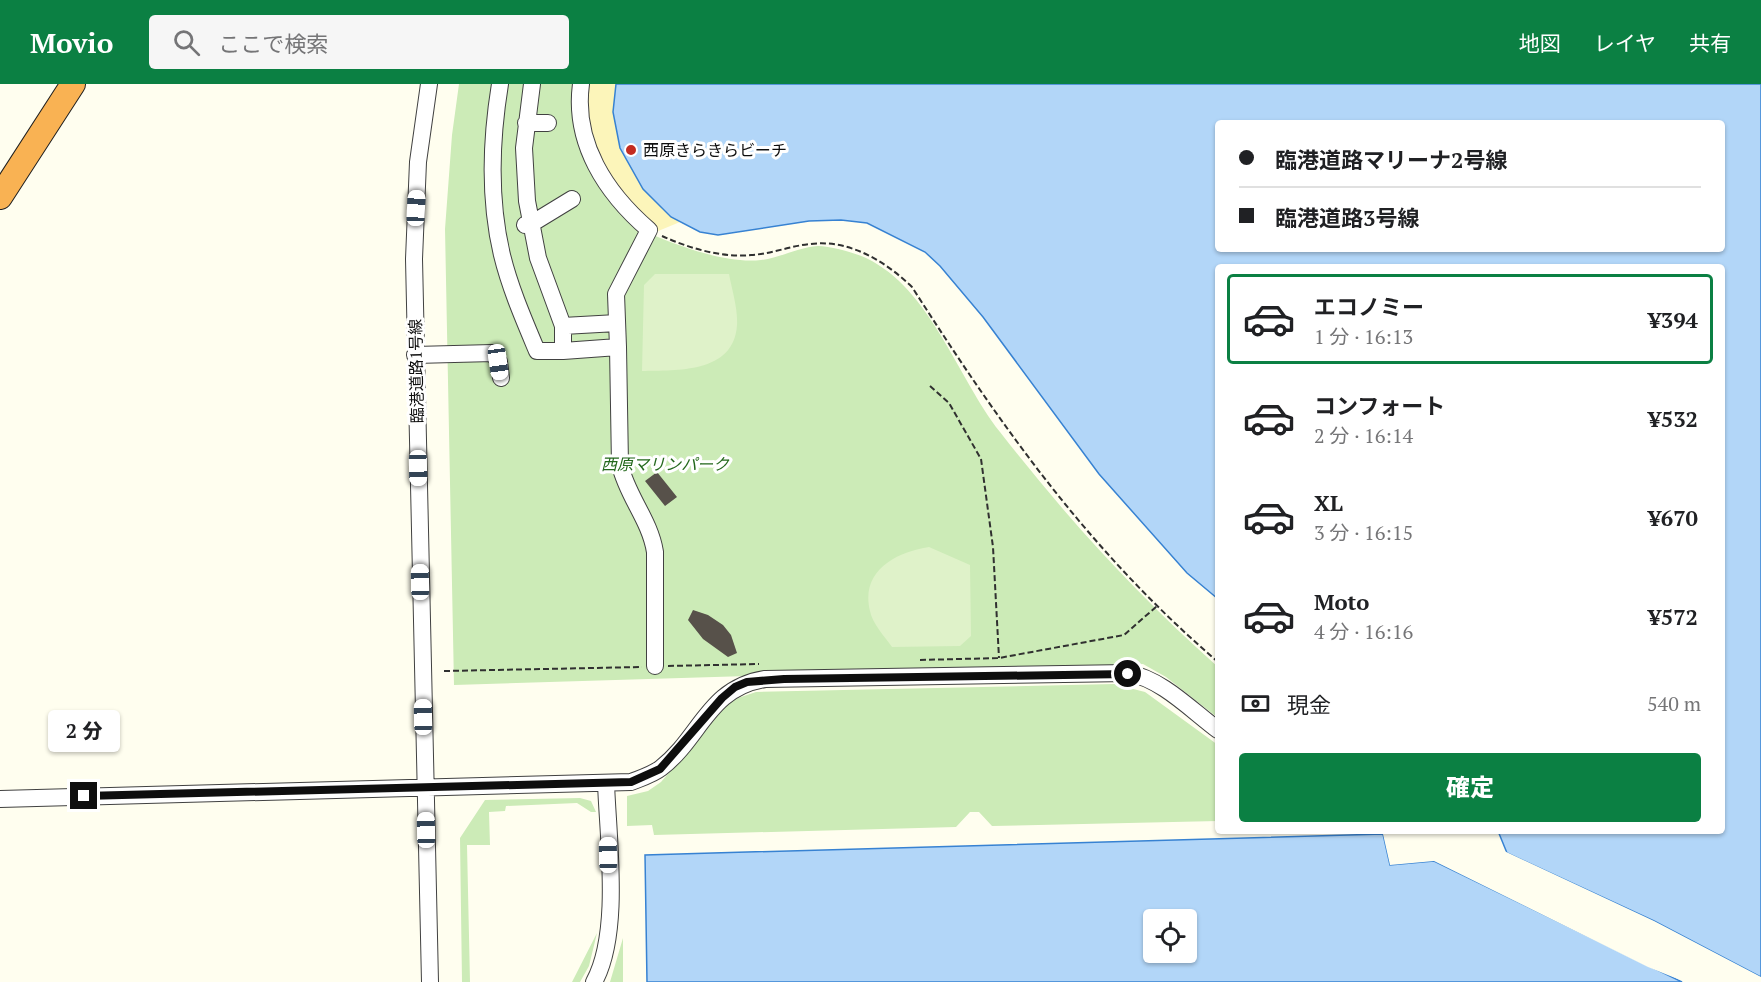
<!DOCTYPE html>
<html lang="ja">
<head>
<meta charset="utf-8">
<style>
  body { margin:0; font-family:"PT Serif","Noto Sans JP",serif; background:#f6f6f6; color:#202124; height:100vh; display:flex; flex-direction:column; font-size:22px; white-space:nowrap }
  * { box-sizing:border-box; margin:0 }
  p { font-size:20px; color:#757577 }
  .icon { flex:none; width:33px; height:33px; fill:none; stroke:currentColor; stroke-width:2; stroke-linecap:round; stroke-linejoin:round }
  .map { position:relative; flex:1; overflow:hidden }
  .side { position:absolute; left:1215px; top:180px; width:510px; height:570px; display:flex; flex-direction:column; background:#fff; border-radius:6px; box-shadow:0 2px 4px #0004 }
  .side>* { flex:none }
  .guide { position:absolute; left:1215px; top:36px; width:510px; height:132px; border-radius:6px; box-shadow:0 2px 4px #0004; display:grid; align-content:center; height:132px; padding:0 24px; background:#fff }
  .fabs { position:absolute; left:1143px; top:825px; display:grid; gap:12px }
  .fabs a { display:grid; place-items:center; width:54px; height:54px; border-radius:6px; background:#fff; box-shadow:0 2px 4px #0004; font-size:30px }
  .end { position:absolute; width:27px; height:27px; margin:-14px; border:8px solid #0e0e0e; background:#fff; box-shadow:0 0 0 3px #fff }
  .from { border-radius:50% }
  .bubble { position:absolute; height:42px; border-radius:6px; background:#fff; box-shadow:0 2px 4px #0004; font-size:20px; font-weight:800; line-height:42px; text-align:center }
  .car { position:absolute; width:18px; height:36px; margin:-18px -9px; border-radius:8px; box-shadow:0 0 4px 2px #0007; background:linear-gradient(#fff 24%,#345 0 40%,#fff 0 76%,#345 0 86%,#fff 0) }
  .guide b { display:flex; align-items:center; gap:21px; height:57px; font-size:22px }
  .guide b+b { border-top:2px solid #e0e0e0 }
  .guide i { width:15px; height:15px; background:#202124 }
  ul { padding:10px 0 0; list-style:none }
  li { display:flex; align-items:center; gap:18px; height:90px; margin:0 12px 9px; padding:0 12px; border:3px solid transparent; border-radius:6px }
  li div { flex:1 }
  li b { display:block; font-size:22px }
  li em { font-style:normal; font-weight:800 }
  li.current { border-color:#0b8043 }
  li>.icon { width:54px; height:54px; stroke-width:1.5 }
  .pay { display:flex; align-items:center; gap:15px; height:66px; padding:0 24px; font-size:22px }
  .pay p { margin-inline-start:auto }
  .action { display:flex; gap:12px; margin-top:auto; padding:12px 24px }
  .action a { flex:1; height:69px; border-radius:6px; background:#0b8043; color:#fff; font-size:24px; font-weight:800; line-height:69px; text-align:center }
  header { display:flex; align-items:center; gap:36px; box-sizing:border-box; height:84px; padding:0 30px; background:#0b8043; color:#fff }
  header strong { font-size:28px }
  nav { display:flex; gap:33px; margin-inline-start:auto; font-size:21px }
  .search { width:420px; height:54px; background:#f6f6f6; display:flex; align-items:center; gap:15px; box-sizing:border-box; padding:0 21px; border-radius:6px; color:#757577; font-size:22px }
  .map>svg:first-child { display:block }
  .green { fill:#ccebb7 }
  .sand { fill:#fcf5ba }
  .pitch { fill:#dff2c9 }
  .water { fill:#b2d6f8; stroke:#3782d2; stroke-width:1.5; fill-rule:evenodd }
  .pier { fill:#fffeef }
  .building { fill:#57514a }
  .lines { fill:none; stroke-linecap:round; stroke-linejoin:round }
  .minor-casing { stroke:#414141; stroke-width:18 }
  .highway-casing { stroke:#1f1f1f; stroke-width:26 }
  .path { stroke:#303030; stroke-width:2; stroke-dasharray:6 3; stroke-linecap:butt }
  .minor { stroke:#fff; stroke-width:16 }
  .highway { stroke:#f9b253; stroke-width:24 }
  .route { stroke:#0e0e0e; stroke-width:8 }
  .poi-dot { fill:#c32c21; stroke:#fff; stroke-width:2 }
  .labels { text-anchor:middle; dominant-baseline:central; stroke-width:6; stroke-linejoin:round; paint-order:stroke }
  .poi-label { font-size:16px; fill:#0e0e0e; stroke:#fff; text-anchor:start }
  .street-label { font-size:16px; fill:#0e0e0e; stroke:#fff }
  .park-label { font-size:16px; font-style:italic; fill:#23681c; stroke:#fff }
</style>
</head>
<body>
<header>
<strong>Movio</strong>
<div class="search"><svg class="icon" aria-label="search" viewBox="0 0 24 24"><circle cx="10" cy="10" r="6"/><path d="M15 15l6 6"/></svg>ここで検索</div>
<nav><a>地図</a><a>レイヤ</a><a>共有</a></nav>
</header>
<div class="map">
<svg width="1761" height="898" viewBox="0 0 1761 898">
  <rect width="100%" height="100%" fill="#fffeef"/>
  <path class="green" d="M 459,0 L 575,0 L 651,150 C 681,163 728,180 761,176 C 780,174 799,163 818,162 C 831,162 855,169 866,174 C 931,205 957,293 1000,348 C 1066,433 1137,511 1218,583 L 1218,634 L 1166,593 L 1143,580 L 454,601 L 445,145 L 452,51 Z
    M 1114,600 L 1145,608 L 1218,661 L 1218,737 L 992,742 L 979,728 L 970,728 L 956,743 L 654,751 L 652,741 L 627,742 L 627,712 L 648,707 L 661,698 L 727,621 L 735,615 L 756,608 Z
    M 580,714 L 591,717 L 596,728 L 591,728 L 577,719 L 506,722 L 505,727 L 489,728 L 490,761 L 467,761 L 470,898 L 462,898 L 460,754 L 485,716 Z
    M 597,849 L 589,882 L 580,898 L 572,898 Z
    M 623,854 L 623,898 L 610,898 Z"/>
  <path class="sand" d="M 575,0 L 683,0 L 680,138 L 651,150 L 604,106 Z"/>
  <path class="pitch" d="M 655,190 L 729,190 C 732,206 738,225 737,241 C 734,290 676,286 642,287 L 644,201 Z
    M 929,463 L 970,481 L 971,552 L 960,562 L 892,563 C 885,553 872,539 870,527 C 860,487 896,468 929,463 Z"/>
  <path class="water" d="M 616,0 L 1761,0 L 1761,893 L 1654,837 L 1507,769 L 1498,747 L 1722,747 L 1722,183 L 1218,183 L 1218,515 L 1187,489 L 1099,390 L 983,233 L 940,182 L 925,168 L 867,139 L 841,136 L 809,137 L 718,151 L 700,148 L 671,133 L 643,105 L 620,64 L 613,28 ZM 1218,39 L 1722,39 L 1722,165 L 1218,165 Z
    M 1383,750 L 1390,781 L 1434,777 L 1682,898 L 647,898 L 645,771 ZM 1154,836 L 1186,836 L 1186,868 L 1154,868 Z"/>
  <path class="pier" d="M 1386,749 L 1393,777 L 1435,774 L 1685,898 L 1648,883 L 1434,777 L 1390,781 L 1383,750 Z
    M 1502,766 L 1654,837 L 1761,893 L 1761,896 L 1652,839 L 1505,771 Z"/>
  <path class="building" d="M 657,388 L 677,413 L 665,422 L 645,397 Z
    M 693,526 L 708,531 L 723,541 L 731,551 L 737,569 L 728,573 L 703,555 L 688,536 Z"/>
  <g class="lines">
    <g class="minor-casing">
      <path id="minor" d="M 429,0 L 418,78 L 414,175 L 430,898
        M 500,0 C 491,55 489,116 502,171 C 510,204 524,236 537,267 L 563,267 L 563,242 L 538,174 L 527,117 L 524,64 L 532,0
        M 526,39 L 548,39
        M 525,141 L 531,140 L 572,115
        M 563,242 L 617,239
        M 618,263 L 620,381 C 627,412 650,436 655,468 L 655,582
        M 563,267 L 618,263 L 616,210 L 649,146 C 606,109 573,59 581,0
        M 415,271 L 493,269 L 499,278 L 501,294
        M 0,715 L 631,698 C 641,694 652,691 661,684 C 701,653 708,604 765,595 L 1128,589 C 1162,595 1191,626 1218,646
        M 594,898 C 621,849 608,756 606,699"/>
    </g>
    <g class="highway-casing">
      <path id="highway" d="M 0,113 L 73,0"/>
    </g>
    <path class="path" d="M 662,152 C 689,164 721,174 751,171 C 771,170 790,162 810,160 C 849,155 885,177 912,203 C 1003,345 1089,467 1218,578
      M 930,302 L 949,319 L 981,375 L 993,463 L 999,574
      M 920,576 L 999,574 L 1124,551 L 1157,522
      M 668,582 L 759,580
      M 444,587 L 642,583"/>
    <use href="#minor" class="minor"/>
    <use href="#highway" class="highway"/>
  </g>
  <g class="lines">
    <path class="route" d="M 84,712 L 631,698 L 660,685 L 722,614 L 735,603 L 747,598 L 784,595 L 1128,590"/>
  </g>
  <circle class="poi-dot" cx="631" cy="66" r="6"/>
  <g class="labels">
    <g class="poi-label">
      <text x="643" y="66">西原きらきらビーチ</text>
    </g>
    <g class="street-label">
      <text transform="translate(416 287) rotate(-91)">臨港道路1号線</text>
    </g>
    <g class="park-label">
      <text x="665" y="380">西原マリンパーク</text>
    </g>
  </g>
</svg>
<div class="fabs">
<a><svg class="icon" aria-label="locate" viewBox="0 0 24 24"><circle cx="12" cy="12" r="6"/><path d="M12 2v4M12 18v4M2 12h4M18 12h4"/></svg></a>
</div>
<i class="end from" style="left:1128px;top:590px"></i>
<i class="end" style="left:84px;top:712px"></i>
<div class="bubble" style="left:48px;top:626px;width:72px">2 分</div>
<i class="car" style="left:416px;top:124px;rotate:3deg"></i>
<i class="car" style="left:498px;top:278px;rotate:172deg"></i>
<i class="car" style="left:418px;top:384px;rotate:179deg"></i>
<i class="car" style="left:420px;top:498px;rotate:359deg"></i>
<i class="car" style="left:423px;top:633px;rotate:359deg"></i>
<i class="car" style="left:426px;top:746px;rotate:359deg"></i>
<i class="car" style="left:608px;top:771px;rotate:359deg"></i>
<div class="guide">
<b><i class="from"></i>臨港道路マリーナ2号線</b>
<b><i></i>臨港道路3号線</b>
</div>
<section class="side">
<ul>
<li class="current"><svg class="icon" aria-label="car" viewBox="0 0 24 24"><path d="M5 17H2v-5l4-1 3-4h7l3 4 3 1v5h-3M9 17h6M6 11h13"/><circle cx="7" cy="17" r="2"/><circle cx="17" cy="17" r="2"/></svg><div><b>エコノミー</b><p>1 分 · 16:13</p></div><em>¥394</em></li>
<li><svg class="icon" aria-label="car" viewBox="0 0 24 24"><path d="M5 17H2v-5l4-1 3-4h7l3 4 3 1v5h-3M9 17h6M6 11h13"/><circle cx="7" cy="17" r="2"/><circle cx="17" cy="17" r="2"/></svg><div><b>コンフォート</b><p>2 分 · 16:14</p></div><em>¥532</em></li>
<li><svg class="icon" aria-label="car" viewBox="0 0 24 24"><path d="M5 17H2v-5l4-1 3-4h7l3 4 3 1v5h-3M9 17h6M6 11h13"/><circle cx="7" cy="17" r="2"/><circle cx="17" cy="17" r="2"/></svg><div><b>XL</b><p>3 分 · 16:15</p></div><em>¥670</em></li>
<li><svg class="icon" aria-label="car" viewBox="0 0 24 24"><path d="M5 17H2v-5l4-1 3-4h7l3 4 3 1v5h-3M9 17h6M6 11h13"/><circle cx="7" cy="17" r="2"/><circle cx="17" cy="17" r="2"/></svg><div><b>Moto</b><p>4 分 · 16:16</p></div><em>¥572</em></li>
</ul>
<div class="pay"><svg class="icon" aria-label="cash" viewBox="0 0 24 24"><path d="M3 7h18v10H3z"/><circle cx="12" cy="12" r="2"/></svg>現金<p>540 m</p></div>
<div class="action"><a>確定</a></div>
</section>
</div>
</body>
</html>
